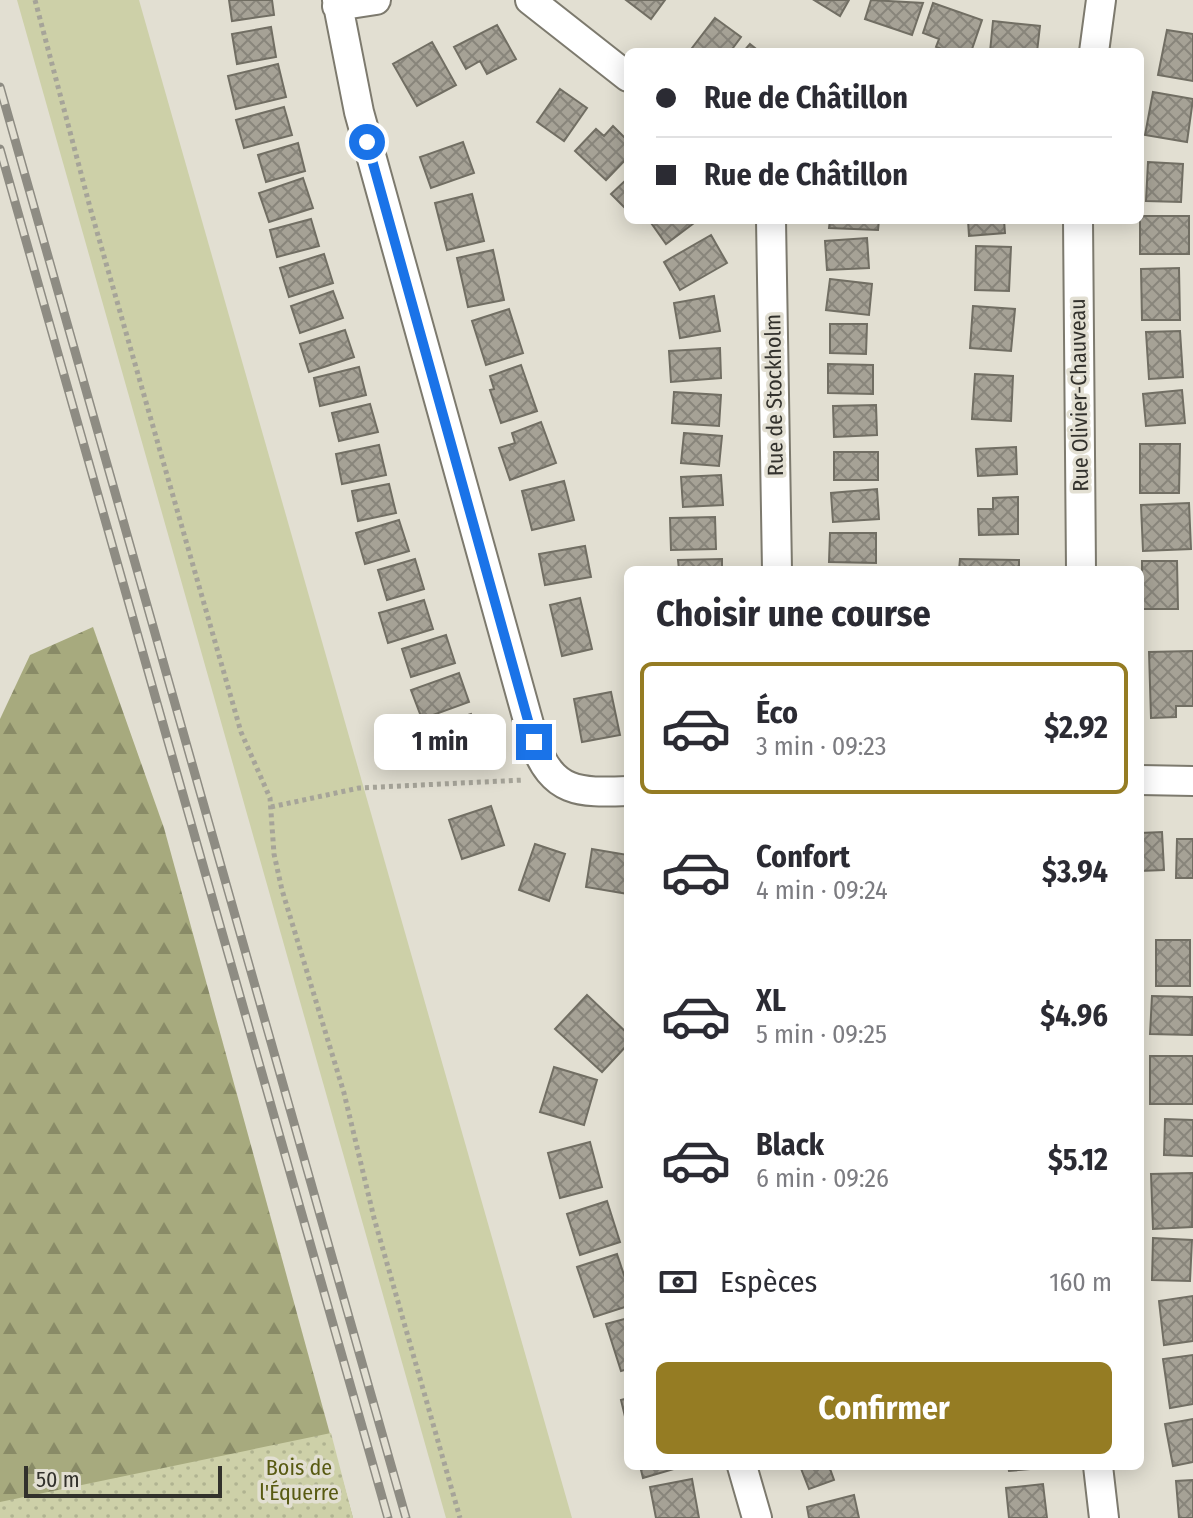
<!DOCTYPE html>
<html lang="fr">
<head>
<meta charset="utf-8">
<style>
  body { margin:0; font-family:"Fira Sans Condensed",sans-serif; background:#f7f7f7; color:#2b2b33; height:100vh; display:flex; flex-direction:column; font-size:30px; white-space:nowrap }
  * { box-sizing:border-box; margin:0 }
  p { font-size:26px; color:#7c7c81 }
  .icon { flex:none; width:44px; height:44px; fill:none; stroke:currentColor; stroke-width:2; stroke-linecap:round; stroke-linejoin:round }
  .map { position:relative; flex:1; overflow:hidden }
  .sheet { position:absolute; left:624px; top:566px; width:520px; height:904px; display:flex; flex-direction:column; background:#fff; border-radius:12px; box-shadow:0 4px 20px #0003 }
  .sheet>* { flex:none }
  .top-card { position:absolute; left:624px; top:48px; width:520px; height:176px; border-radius:12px; box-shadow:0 4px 20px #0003; display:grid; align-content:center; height:176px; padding:0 32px; background:#fff }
  .scale { position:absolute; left:24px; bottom:20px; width:198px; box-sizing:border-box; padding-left:8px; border:4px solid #32312c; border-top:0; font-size:22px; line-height:28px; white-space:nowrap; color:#32312c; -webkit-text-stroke:6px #e2dfd2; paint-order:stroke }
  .end { position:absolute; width:36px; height:36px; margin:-18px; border:10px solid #1a73e8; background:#fff; box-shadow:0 0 0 4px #fff }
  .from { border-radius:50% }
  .bubble { position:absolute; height:56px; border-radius:12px; background:#fff; box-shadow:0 4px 20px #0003; font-size:26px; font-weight:700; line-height:56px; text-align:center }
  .top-card b { display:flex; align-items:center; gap:28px; height:76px; font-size:30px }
  .top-card b+b { border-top:2px solid #e1e1e2 }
  .top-card i { width:20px; height:20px; background:#2b2b33 }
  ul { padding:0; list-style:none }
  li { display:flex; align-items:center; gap:24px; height:132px; margin:0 16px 12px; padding:0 16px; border:4px solid transparent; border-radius:12px }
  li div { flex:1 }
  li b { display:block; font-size:30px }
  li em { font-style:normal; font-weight:700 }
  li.selected { border-color:#957c23 }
  li>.icon { width:72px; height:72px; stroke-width:1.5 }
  h2 { padding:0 32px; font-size:36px; line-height:96px }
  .pay { display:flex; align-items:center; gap:20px; height:88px; padding:0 32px; font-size:30px }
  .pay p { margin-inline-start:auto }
  .cta { display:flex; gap:16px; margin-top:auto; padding:16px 32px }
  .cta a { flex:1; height:92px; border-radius:12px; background:#957c23; color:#fff; font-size:32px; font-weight:700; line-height:92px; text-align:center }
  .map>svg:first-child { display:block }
  .green { fill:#cdd0a8 }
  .forest { fill:url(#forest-firs) }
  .park { fill:url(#park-dots) }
  .building { fill:url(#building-cross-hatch); stroke:#716e63; stroke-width:2 }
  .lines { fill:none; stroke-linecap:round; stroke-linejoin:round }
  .minor-casing { stroke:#7d7a6e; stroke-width:32 }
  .path { stroke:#a6a499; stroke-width:5; stroke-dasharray:4 4; stroke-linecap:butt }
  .minor { stroke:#fff; stroke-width:28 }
  .rail-casing { stroke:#8e8c83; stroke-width:9 }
  .rail { stroke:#e2dfd2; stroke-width:6; stroke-dasharray:18; stroke-linecap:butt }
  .route { stroke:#1a73e8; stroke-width:10 }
  .labels { text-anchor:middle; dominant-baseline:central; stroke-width:7; stroke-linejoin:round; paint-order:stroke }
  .street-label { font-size:22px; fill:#32312c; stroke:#e2dfd2 }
  .park-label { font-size:22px; fill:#585a12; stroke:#e2dfd2 }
</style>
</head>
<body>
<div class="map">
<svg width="1193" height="1518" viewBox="0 0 1193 1518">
  <defs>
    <pattern id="forest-firs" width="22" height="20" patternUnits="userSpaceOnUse" patternTransform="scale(2)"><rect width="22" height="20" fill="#a7aa7e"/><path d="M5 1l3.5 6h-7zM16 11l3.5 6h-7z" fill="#898b67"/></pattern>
    <pattern id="park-dots" width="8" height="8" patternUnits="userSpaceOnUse" patternTransform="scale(2)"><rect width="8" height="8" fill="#cdd0a8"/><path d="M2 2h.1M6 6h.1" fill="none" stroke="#b0b391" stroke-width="1.8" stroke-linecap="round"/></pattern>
    <pattern id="building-cross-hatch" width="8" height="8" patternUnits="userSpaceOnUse" patternTransform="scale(2)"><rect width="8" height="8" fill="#a6a296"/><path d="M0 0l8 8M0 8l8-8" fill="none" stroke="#88857b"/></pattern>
  </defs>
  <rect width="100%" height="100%" fill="#e2dfd2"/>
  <path class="green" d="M 17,0 L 139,0 L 572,1518 L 446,1518 Z"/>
  <path class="forest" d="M 93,627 L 164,828 L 353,1518 L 0,1518 L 0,719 L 30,655 Z"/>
  <path class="park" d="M 331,1433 L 353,1518 L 0,1518 L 0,1502 Z"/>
  <path class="building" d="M 229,0 L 272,0 L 274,15 L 232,21 Z
    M 626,0 L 665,0 L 651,19 Z
    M 814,0 L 849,0 L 840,16 Z
    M 871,0 L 923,3 L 912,35 L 865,19 Z
    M 933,3 L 982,20 L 971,52 L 951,52 L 936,47 L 939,39 L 923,33 Z
    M 715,18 L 741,37 L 730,52 L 689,52 Z
    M 993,21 L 1040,26 L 1037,52 L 990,52 Z
    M 497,25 L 516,59 L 487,74 L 480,61 L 466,69 L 454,47 Z
    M 271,27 L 276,57 L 237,64 L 232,34 Z
    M 1167,30 L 1193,34 L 1193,81 L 1158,75 Z
    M 432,42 L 456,85 L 417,106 L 393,64 Z
    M 750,44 L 760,52 L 743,52 Z
    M 278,64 L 286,97 L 236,109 L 228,76 Z
    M 560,89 L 587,108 L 564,141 L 537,122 Z
    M 1153,92 L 1193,99 L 1187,142 L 1145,135 Z
    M 284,107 L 292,135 L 244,148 L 236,120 Z
    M 613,126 L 628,141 L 628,157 L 606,180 L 575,151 L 596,129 L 604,136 Z
    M 463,142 L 474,173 L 431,188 L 420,157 Z
    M 298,143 L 305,171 L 266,182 L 258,155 Z
    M 1148,162 L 1183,164 L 1181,202 L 1146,201 Z
    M 303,178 L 313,208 L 269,222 L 259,193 Z
    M 628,178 L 628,211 L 611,194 Z
    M 472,194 L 484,241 L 447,250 L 435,203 Z
    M 1140,216 L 1189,216 L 1189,254 L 1140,254 Z
    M 311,219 L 319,246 L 277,257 L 270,230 Z
    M 649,220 L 698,220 L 666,244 Z
    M 830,220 L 879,220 L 878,230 L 829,228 Z
    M 968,220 L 1004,220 L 1005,233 L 969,236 Z
    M 711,235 L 727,263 L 680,290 L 664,262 Z
    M 867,238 L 869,268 L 827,270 L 825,241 Z
    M 976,246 L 1011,247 L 1009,291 L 975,290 Z
    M 493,250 L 504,300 L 468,307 L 457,258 Z
    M 324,254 L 333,283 L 289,297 L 280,268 Z
    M 1179,268 L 1180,320 L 1142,320 L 1141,269 Z
    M 830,279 L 872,284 L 869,315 L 826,310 Z
    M 333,291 L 343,318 L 300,333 L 291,306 Z
    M 714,296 L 720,331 L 680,338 L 674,303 Z
    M 973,306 L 1015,309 L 1011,351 L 970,348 Z
    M 509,309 L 523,353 L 486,365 L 472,321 Z
    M 830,324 L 867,324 L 866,354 L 830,353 Z
    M 345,330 L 354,357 L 309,372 L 300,344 Z
    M 1180,331 L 1183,377 L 1149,379 L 1146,332 Z
    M 720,348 L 721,378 L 671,382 L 669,351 Z
    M 828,364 L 873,365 L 873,394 L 828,393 Z
    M 521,365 L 537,411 L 501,423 L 490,390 L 494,389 L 490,376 Z
    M 359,367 L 366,395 L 320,406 L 314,378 Z
    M 975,374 L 1013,376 L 1011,421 L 972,419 Z
    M 1182,390 L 1185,423 L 1146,426 L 1143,394 Z
    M 674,392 L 721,395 L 719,426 L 672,423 Z
    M 370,404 L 378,432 L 339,441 L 332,413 Z
    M 876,405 L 877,435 L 834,437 L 833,406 Z
    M 541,422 L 556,463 L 510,480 L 499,448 L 515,443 L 512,433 Z
    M 684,433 L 722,436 L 719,466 L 681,463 Z
    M 1140,444 L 1180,444 L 1179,493 L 1140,493 Z
    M 379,445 L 386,475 L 342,484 L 336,454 Z
    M 1016,447 L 1017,474 L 978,476 L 976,449 Z
    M 834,452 L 878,452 L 878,480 L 834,480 Z
    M 721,475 L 723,505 L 683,507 L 681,477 Z
    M 564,481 L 574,520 L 532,530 L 522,491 Z
    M 389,484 L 396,513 L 358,521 L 352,491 Z
    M 877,489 L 879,519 L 833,522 L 831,493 Z
    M 1018,497 L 1018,534 L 979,535 L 978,509 L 993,509 L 993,498 Z
    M 1189,503 L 1191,549 L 1143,551 L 1141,505 Z
    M 715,517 L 716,549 L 671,550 L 670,518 Z
    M 399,520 L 409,551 L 365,564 L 356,533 Z
    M 830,533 L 876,533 L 876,563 L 829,562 Z
    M 585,546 L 591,577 L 545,585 L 539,554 Z
    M 415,559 L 424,589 L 387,600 L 378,570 Z
    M 722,559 L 722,570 L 679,570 L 678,560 Z
    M 960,559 L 1019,560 L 1019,570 L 959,570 Z
    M 1142,561 L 1177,561 L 1178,609 L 1142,609 Z
    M 580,598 L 592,649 L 562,656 L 550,605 Z
    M 424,600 L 433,629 L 388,643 L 379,613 Z
    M 446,635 L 455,663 L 411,677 L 402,649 Z
    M 1193,651 L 1193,706 L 1176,706 L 1176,717 L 1151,718 L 1149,652 Z
    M 459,673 L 469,702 L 422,719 L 411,690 Z
    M 611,692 L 620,735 L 582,742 L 574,699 Z
    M 471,714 L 481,745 L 443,758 L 433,726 Z
    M 491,806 L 504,845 L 462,859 L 449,820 Z
    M 1162,832 L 1164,870 L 1140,871 L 1140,833 Z
    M 1177,839 L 1193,839 L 1193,878 L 1176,878 Z
    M 535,844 L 565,854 L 549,901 L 519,890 Z
    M 592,849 L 628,855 L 628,894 L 586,887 Z
    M 1156,940 L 1190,940 L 1190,986 L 1156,986 Z
    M 587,995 L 628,1034 L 628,1044 L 602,1072 L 555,1029 Z
    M 1152,996 L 1193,997 L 1192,1035 L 1150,1034 Z
    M 1150,1056 L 1193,1056 L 1193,1104 L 1150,1104 Z
    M 554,1067 L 597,1080 L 584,1125 L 540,1112 Z
    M 1165,1119 L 1193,1120 L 1193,1156 L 1164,1155 Z
    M 590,1142 L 602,1187 L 560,1198 L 548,1153 Z
    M 1193,1173 L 1192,1227 L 1153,1229 L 1151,1174 Z
    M 607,1201 L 620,1242 L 580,1255 L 567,1214 Z
    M 1153,1238 L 1192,1240 L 1190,1281 L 1152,1280 Z
    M 617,1254 L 628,1287 L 628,1306 L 594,1317 L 577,1267 Z
    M 1193,1296 L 1193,1341 L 1164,1345 L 1159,1301 Z
    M 628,1318 L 628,1369 L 621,1371 L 606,1324 Z
    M 1193,1355 L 1193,1404 L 1170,1408 L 1163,1359 Z
    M 628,1398 L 628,1425 L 627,1425 L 621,1400 Z
    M 1193,1419 L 1193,1462 L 1173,1466 L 1165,1424 Z
    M 640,1466 L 684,1466 L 643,1478 Z
    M 800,1466 L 829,1466 L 834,1480 L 809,1489 Z
    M 1008,1466 L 1041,1466 L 1041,1468 L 1009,1471 Z
    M 692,1479 L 699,1518 L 656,1518 L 650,1487 Z
    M 1193,1480 L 1193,1518 L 1179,1518 L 1176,1481 Z
    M 1043,1484 L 1047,1518 L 1009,1518 L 1006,1488 Z
    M 854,1495 L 859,1518 L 809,1518 L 807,1507 Z"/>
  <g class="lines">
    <g class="minor-casing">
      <path id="minor" d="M 337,0 L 359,112 L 534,742 C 553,793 578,793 628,791
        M 530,0 L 628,77
        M 337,6 L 376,0
        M 1094,52 L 1101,0
        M 771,220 L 777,570
        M 1078,220 L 1081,570
        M 1140,780 L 1193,781
        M 742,1466 L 757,1518
        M 1098,1466 L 1104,1518"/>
    </g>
    <path class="path" d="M 35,0 L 91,211 L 241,732 L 270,798 L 274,854 L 282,890 L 344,1093 L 374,1218 L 460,1518
      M 271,807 L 359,788 L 524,780"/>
    <use href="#minor" class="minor"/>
    <g class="rail-casing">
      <path id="rail" d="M 0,87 L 406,1518
        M 0,149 L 388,1518"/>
    </g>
    <use href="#rail" class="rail"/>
  </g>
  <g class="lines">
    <path class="route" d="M 367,142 L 534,742"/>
  </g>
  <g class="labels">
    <g class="street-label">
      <text transform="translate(774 395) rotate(-91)">Rue de Stockholm</text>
      <text transform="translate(1079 395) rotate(-91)">Rue Olivier-Chauveau</text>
    </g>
    <g class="park-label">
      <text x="299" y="1467">Bois de<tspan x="299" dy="25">l'Équerre</tspan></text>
    </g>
  </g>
</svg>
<div class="scale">50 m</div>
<i class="end from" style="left:367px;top:142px"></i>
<i class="end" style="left:534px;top:742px"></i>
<div class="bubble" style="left:374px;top:714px;width:132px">1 min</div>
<div class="top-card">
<b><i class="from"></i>Rue de Châtillon</b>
<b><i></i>Rue de Châtillon</b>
</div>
<section class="sheet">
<h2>Choisir une course</h2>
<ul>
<li class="selected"><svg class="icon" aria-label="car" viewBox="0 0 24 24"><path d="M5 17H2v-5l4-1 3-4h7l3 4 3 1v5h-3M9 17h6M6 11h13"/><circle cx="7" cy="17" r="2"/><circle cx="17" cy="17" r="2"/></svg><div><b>Éco</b><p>3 min · 09:23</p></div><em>$2.92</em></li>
<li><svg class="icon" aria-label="car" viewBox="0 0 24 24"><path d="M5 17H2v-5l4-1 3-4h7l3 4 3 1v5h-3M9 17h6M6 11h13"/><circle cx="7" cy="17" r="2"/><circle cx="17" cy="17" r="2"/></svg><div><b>Confort</b><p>4 min · 09:24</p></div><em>$3.94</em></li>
<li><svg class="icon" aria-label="car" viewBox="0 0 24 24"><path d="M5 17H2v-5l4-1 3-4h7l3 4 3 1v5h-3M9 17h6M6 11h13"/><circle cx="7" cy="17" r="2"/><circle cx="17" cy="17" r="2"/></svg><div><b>XL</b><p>5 min · 09:25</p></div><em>$4.96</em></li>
<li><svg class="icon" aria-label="car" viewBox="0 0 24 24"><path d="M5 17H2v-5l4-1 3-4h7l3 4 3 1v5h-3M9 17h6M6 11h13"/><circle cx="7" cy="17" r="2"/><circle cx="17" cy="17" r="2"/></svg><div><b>Black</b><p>6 min · 09:26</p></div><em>$5.12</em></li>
</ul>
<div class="pay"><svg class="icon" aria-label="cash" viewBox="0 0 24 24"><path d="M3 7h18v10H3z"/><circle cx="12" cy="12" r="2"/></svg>Espèces<p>160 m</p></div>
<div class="cta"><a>Confirmer</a></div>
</section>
</div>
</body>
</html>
